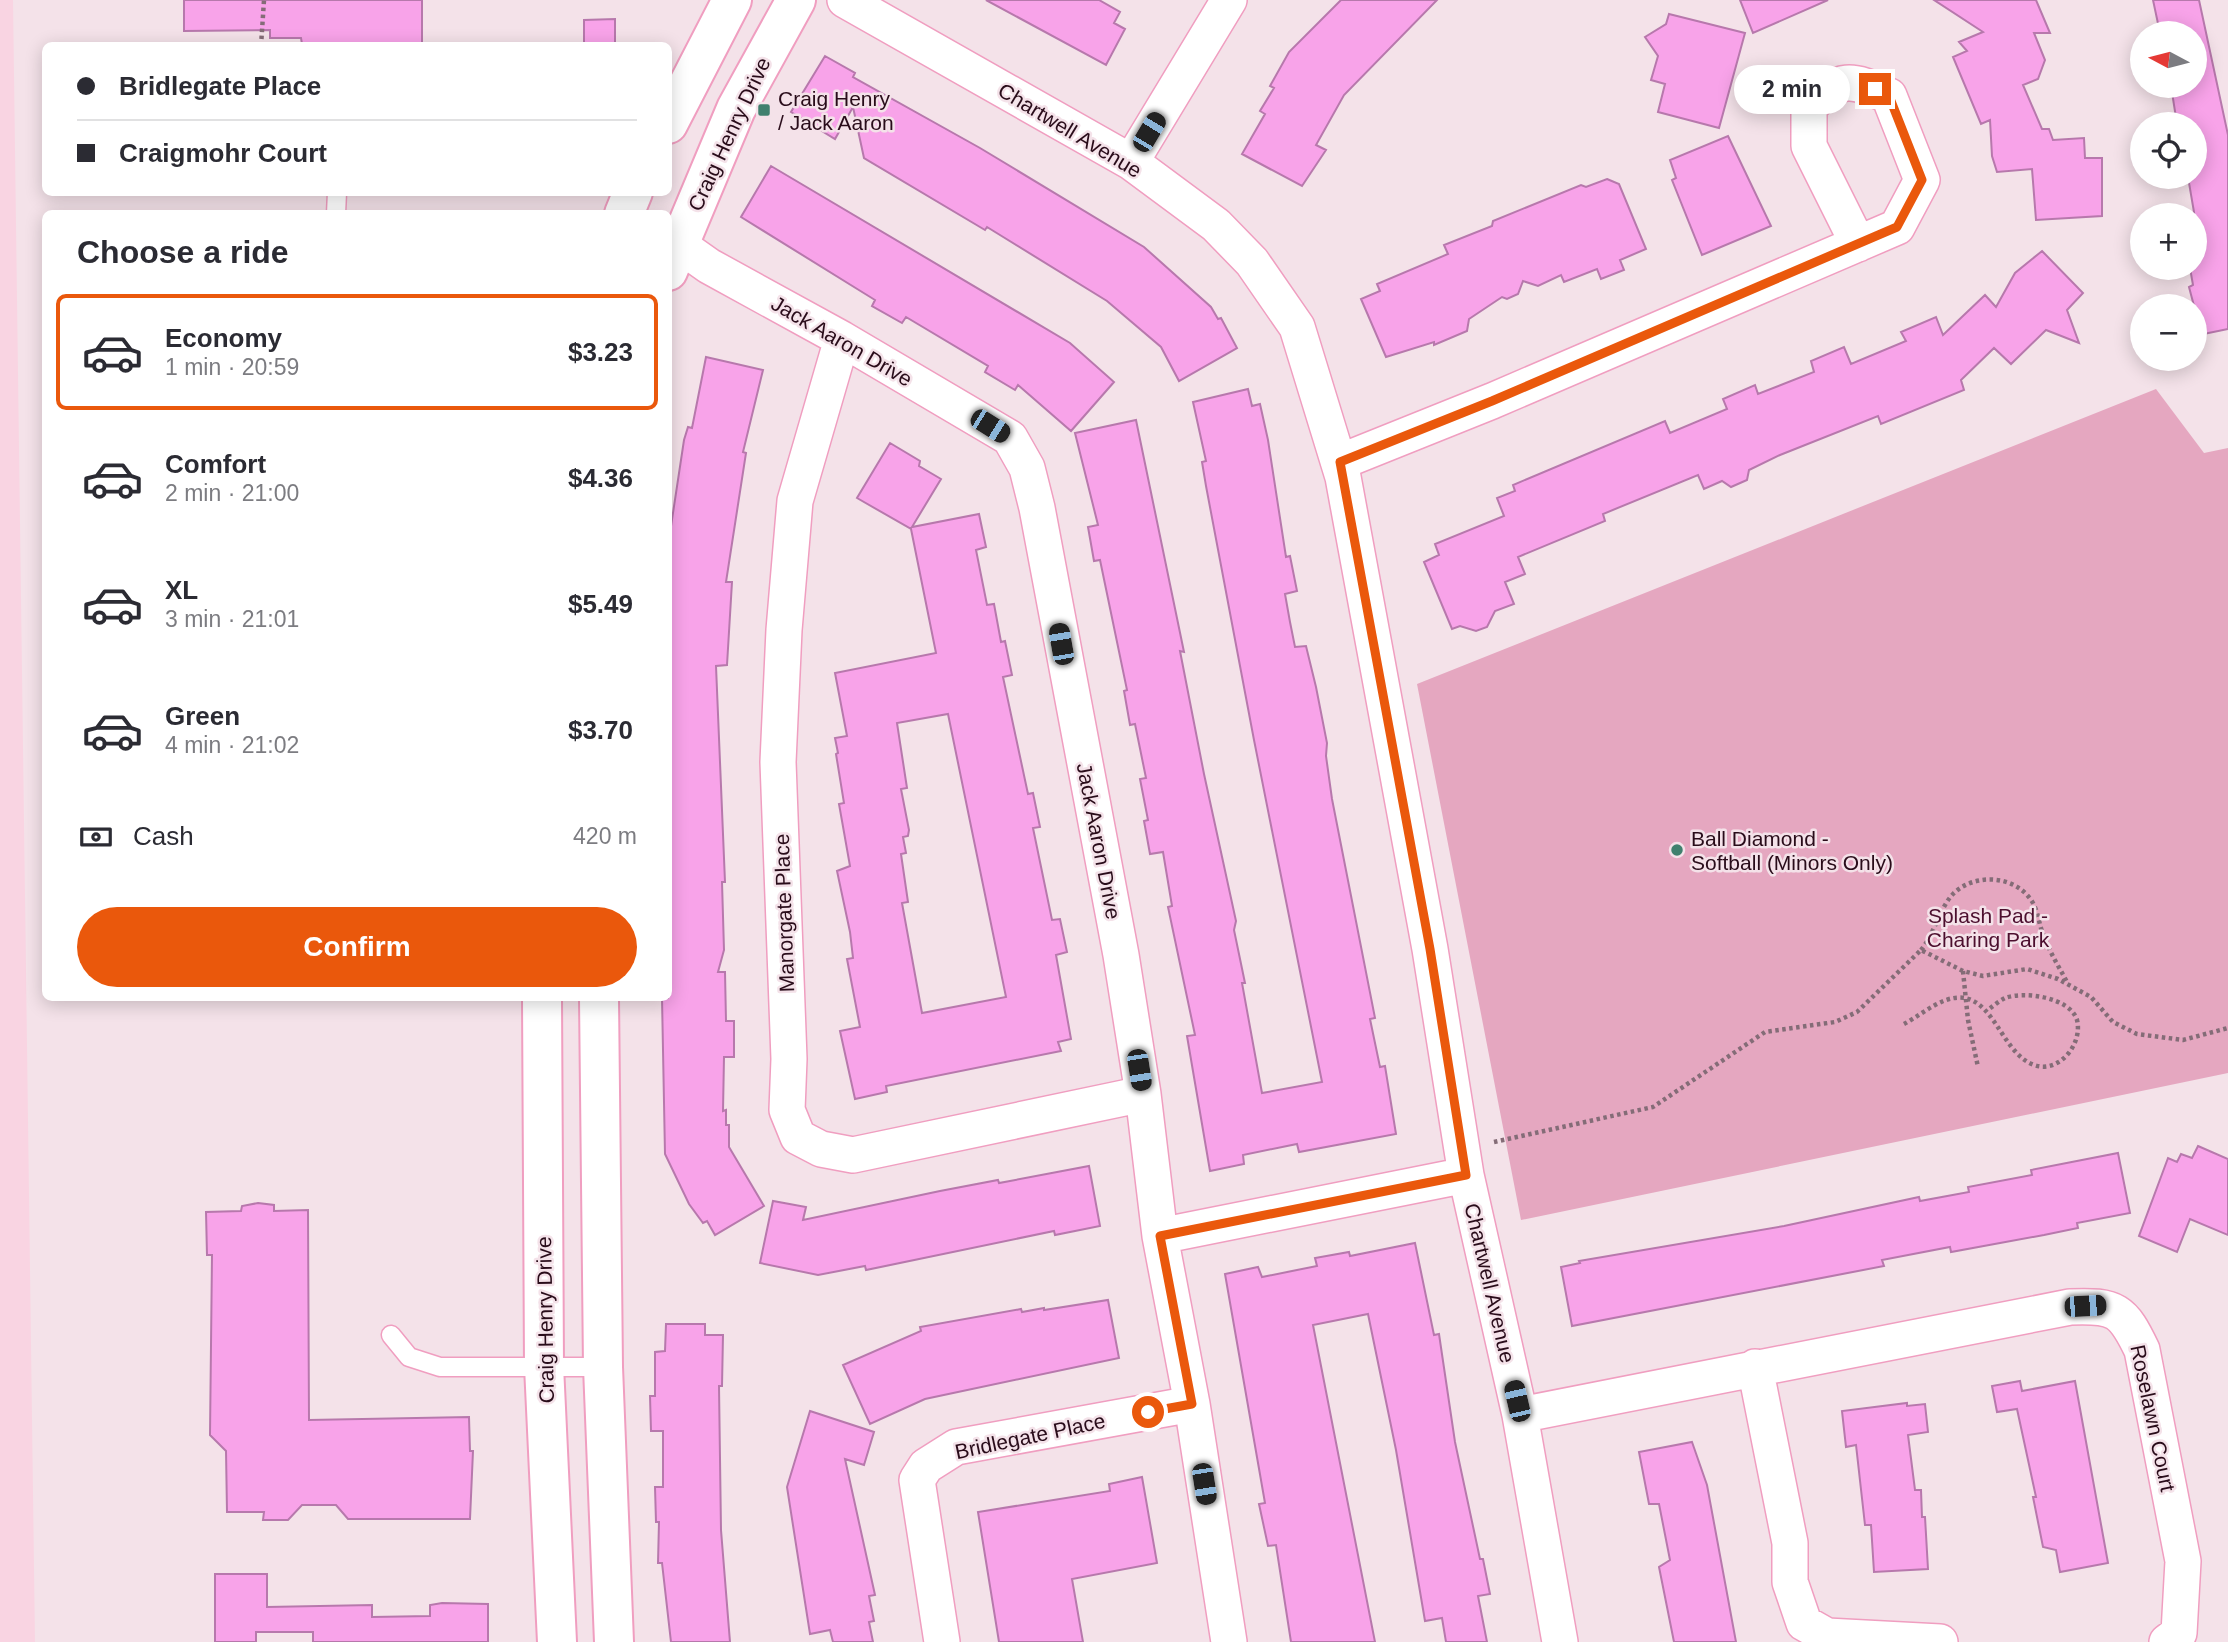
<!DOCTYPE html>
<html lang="en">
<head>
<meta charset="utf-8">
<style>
  body { margin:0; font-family:Helvetica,sans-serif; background:#f2f2f3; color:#2b2b33; height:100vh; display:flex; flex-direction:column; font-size:26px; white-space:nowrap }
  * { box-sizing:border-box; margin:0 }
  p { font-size:23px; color:#7c7c81 }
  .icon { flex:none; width:38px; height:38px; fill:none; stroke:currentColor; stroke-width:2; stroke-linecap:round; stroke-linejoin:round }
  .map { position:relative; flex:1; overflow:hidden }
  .side { position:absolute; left:42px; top:210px; width:630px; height:791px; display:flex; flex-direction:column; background:#fff; border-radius:10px; box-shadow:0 4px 18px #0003 }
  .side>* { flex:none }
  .guide { position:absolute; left:42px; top:42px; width:630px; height:154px; border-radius:10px; box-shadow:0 4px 18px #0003; display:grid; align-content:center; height:154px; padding:0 35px; background:#fff }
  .needle { width:46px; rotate:277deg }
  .fabs { position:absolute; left:2130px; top:21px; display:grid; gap:14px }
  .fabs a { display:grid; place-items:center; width:77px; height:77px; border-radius:50%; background:#fff; box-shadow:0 4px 18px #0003; font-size:35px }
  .end { position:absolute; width:32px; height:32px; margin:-16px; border:9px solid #ea580c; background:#fff; box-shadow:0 0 0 4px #fff }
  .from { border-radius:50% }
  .bubble { position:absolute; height:49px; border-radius:24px; background:#fff; box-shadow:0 4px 18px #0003; font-size:23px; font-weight:600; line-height:49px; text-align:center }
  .car { position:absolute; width:21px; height:42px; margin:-21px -10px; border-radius:9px; box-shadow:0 0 5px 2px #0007; background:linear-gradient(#222 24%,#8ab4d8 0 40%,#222 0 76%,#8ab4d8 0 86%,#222 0) }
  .guide b { display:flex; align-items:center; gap:24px; height:66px; font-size:26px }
  .guide b+b { border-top:2px solid #e1e1e2 }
  .guide i { width:18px; height:18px; background:#2b2b33 }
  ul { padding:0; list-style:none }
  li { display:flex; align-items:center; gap:21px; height:116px; margin:0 14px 10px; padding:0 21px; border:4px solid transparent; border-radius:10px }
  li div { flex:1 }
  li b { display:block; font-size:26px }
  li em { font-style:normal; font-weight:600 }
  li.current { border-color:#ea580c }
  li>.icon { width:63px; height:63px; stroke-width:1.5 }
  h2 { padding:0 35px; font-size:32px; line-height:84px }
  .pay { display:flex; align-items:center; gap:18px; height:77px; padding:0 35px; font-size:26px }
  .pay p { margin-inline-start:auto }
  .action { display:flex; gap:14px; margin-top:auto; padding:14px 35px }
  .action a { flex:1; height:80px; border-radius:42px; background:#ea580c; color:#fff; font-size:28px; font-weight:600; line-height:80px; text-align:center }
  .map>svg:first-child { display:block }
  .built { fill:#f9d4e2 }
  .green { fill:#e5a7c0 }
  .building { fill:#f8a3e9; stroke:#b778ac; stroke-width:2; fill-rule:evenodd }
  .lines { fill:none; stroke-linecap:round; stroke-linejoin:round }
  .service-casing { stroke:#f09ec0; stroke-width:21 }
  .minor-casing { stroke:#f09ec0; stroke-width:38 }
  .tertiary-casing { stroke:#f09ec0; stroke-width:42 }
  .path { stroke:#846c77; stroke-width:4.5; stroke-dasharray:3.5 3.5; stroke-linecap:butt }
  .service { stroke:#fff; stroke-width:18 }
  .minor { stroke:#fff; stroke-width:35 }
  .tertiary { stroke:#fff; stroke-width:38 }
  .route { stroke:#ea580c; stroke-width:9 }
  .poi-dot { fill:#40806e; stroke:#f4e2e9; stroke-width:2.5 }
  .labels { text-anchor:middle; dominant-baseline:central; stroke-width:5; stroke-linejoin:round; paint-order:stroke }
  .poi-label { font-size:21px; fill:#290c1a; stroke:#f4e2e9; text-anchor:start }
  .street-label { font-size:21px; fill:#290c1a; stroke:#f4e2e9 }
  .park-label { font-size:21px; fill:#4c0e2e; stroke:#f4e2e9 }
</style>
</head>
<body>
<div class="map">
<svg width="2228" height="1642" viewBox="0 0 2228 1642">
  <rect width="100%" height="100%" fill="#f4e2e9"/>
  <path class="built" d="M 0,0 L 13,0 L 35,1642 L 0,1642 Z"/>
  <path class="green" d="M 2156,389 L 2204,453 L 2228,448 L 2228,1073 L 1521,1220 L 1417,684 Z"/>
  <path class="building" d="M 184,0 L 422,0 L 422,46 L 302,44 L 301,38 L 270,38 L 270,30 L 184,31 Z
    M 986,0 L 1099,0 L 1120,12 L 1114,23 L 1125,29 L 1106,65 Z
    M 1341,0 L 1437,0 L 1344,95 L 1316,145 L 1326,150 L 1302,186 L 1242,154 L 1265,114 L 1260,111 L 1274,88 L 1270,86 L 1289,52 Z
    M 1740,0 L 1828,0 L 1753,33 Z
    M 1934,0 L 2036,0 L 2050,33 L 2034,33 L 2045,60 L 2038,79 L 2023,85 L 2042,129 L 2049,129 L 2053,140 L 2084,138 L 2085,158 L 2102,158 L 2102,216 L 2036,220 L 2032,169 L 1997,172 L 1992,156 L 1990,120 L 1981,124 L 1953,57 L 1967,51 L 1959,42 L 1983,32 Z
    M 2153,0 L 2199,0 L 2228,135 L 2228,329 L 2194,336 L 2194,306 L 2189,287 L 2193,285 L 2190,268 L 2194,268 L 2194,212 L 2188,177 L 2194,177 L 2194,124 L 2177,124 L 2171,86 L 2194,86 L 2194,33 L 2160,33 Z
    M 1669,14 L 1745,33 L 1719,128 L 1658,112 L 1665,84 L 1651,80 L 1658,56 L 1645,37 L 1666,24 Z
    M 615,19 L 615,46 L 584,46 L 584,20 Z
    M 825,56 L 855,73 L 853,77 L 980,148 L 1144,247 L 1211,307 L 1218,319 L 1221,318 L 1237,348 L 1179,381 L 1161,347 L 1107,301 L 987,227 L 985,230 L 864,158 L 853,107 L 835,139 L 791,112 Z
    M 1728,136 L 1771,226 L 1702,255 L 1672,180 L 1676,178 L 1670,160 Z
    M 771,166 L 1070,343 L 1114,382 L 1071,431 L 1018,385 L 1015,390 L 985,372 L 988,366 L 906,317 L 902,323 L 872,306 L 875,300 L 741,217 Z
    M 1607,179 L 1619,184 L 1646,249 L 1620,260 L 1624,270 L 1601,279 L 1597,269 L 1564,282 L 1561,275 L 1538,286 L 1523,281 L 1518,294 L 1507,299 L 1502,297 L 1469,319 L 1467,331 L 1434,345 L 1434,342 L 1386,357 L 1361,299 L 1380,291 L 1377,284 L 1448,254 L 1444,245 L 1492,226 L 1493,221 L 1581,185 L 1586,187 Z
    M 2042,251 L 2083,293 L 2067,310 L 2079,343 L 2046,330 L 2011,364 L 1994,348 L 1961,380 L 1964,390 L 1881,424 L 1878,416 L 1780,455 L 1749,470 L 1747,480 L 1731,487 L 1722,481 L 1704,489 L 1698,475 L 1603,514 L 1605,521 L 1518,557 L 1525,574 L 1505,582 L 1514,604 L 1495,611 L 1487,627 L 1476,631 L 1460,626 L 1452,629 L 1424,562 L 1439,555 L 1435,544 L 1504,516 L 1497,498 L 1515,491 L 1513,485 L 1665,421 L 1670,433 L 1727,409 L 1723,399 L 1755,385 L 1758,394 L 1814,372 L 1811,361 L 1844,347 L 1851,364 L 1906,341 L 1901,332 L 1936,317 L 1943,335 L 1985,295 L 1996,307 L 2015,273 Z
    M 706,357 L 763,370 L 743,452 L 746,453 L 726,582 L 732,582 L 727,665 L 716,666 L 725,882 L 722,882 L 724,950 L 718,972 L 725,972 L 726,1021 L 734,1021 L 734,1057 L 724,1057 L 723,1111 L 726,1110 L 726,1125 L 729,1125 L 729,1147 L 764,1206 L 715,1235 L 707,1221 L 703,1223 L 689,1204 L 665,1154 L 662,998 L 668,998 L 668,546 L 684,440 L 688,427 L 692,428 Z
    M 1248,389 L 1252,406 L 1260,404 L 1268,440 L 1286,557 L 1290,556 L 1297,591 L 1285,594 L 1290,622 L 1295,647 L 1306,646 L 1316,687 L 1327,743 L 1326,756 L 1332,799 L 1375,1018 L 1370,1019 L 1380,1067 L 1385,1066 L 1396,1134 L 1299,1152 L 1297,1144 L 1243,1155 L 1244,1164 L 1210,1171 L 1187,1036 L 1195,1035 L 1168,907 L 1172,906 L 1163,852 L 1150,854 L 1144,821 L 1148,820 L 1140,779 L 1146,778 L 1135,724 L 1130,725 L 1124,691 L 1127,690 L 1100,560 L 1094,561 L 1088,527 L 1098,525 L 1075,433 L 1136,420 L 1184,652 L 1180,651 L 1204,774 L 1236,921 L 1234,930 L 1245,983 L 1242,983 L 1262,1093 L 1322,1082 L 1254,740 L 1206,486 L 1202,462 L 1206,461 L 1193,402 Z
    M 890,443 L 920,461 L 919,466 L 941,479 L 912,527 L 979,514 L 986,547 L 976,550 L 987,605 L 994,604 L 1001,642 L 1005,641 L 1012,675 L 1003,677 L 1028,794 L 1033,793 L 1040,827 L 1033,828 L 1052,920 L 1060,919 L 1067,952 L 1056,955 L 1071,1039 L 1058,1042 L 1061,1051 L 886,1086 L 887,1092 L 855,1099 L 840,1031 L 860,1027 L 847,959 L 853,958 L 850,932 L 837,871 L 850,866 L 839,804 L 844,803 L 836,754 L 838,753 L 835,738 L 847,736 L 835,673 L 936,653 L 911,529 L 857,498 ZM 948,714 L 1006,997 L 922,1013 L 902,903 L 908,902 L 901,854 L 906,853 L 903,837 L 908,836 L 909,830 L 901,789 L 907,788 L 897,723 Z
    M 2198,1146 L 2228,1159 L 2228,1235 L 2190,1219 L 2177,1252 L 2139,1236 L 2168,1158 L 2177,1162 L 2181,1154 L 2192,1158 Z
    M 2118,1153 L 2130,1213 L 2077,1223 L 2078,1228 L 2044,1235 L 1951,1252 L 1950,1247 L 1882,1260 L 1884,1266 L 1572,1326 L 1561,1267 L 1580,1263 L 1579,1261 L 1784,1226 L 1919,1197 L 1920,1201 L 1969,1192 L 1968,1187 L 2032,1175 L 2031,1170 Z
    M 1089,1166 L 1100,1226 L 1055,1235 L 1054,1231 L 866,1270 L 865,1266 L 818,1275 L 760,1263 L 773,1201 L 806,1207 L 803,1220 L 940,1191 L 998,1180 L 999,1183 Z
    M 258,1203 L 274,1205 L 274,1211 L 308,1210 L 309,1420 L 469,1417 L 470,1451 L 473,1451 L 470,1519 L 348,1519 L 336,1505 L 302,1505 L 288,1520 L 263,1520 L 264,1512 L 227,1512 L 226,1451 L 210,1435 L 212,1255 L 207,1255 L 206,1212 L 241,1211 L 242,1206 Z
    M 1415,1243 L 1434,1335 L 1439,1334 L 1455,1442 L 1480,1559 L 1483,1559 L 1490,1594 L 1478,1596 L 1487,1642 L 1446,1642 L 1442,1618 L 1425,1621 L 1396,1450 L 1368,1314 L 1313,1325 L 1375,1642 L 1291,1642 L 1276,1545 L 1268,1546 L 1259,1504 L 1265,1503 L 1225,1274 L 1258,1267 L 1262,1277 L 1317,1266 L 1315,1258 L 1349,1252 L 1350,1256 Z
    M 1108,1300 L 1119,1358 L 925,1399 L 870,1424 L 843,1365 L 921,1331 L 920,1327 L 1021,1309 L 1022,1312 L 1044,1308 L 1044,1310 Z
    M 666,1324 L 705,1324 L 705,1335 L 723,1335 L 722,1386 L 719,1386 L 721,1530 L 730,1642 L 671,1642 L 662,1563 L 658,1563 L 659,1522 L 656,1522 L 655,1487 L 663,1487 L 663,1431 L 651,1431 L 650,1396 L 655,1396 L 655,1352 L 665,1351 Z
    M 2020,1381 L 2022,1391 L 2075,1381 L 2108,1563 L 2060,1572 L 2056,1550 L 2043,1547 L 2033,1497 L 2036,1497 L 2017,1409 L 1997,1412 L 1992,1386 Z
    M 1907,1403 L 1907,1406 L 1925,1404 L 1928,1432 L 1908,1435 L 1915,1490 L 1921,1490 L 1922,1517 L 1925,1517 L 1928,1569 L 1874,1572 L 1871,1525 L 1865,1525 L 1856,1445 L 1846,1447 L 1842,1411 Z
    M 810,1411 L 874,1432 L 864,1465 L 845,1459 L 875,1595 L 869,1596 L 874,1621 L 869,1622 L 873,1642 L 833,1642 L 830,1630 L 810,1634 L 787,1487 Z
    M 1692,1442 L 1707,1485 L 1736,1642 L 1674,1642 L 1659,1567 L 1670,1560 L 1659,1504 L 1649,1504 L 1639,1452 Z
    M 1142,1477 L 1157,1563 L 1072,1579 L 1083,1642 L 999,1642 L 978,1512 L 1110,1491 L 1109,1484 Z
    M 215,1574 L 267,1574 L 267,1607 L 372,1605 L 372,1617 L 430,1616 L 430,1605 L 442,1603 L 488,1604 L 488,1642 L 313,1642 L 313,1632 L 256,1632 L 256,1642 L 215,1642 Z"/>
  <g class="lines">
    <g class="service-casing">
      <path id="service" d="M 336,214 L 337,192
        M 391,1335 L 409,1357 L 440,1367 L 603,1367"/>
    </g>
    <g class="minor-casing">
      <path id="minor" d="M 845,0 L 1131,162 L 1216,225 L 1252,262 L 1297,327 L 1343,477 L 1430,949 L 1466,1175 L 1520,1415 L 1560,1642
        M 1131,162 L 1229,0
        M 668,237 L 709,266 L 842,339 L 1010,438 L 1027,468 L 1037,508 L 1121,955 L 1143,1094 L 1160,1236 L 1192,1404 L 1229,1642
        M 842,339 L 795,501 L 784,630 L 778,762 L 789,1059 L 787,1110 L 798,1137 L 821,1149 L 853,1155 L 1143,1094
        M 1340,462 L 1492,401 L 1897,227 L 1922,180 L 1889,96 C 1850,78 1841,76 1809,107 L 1809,146 L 1858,244
        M 1160,1236 L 1466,1175
        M 1755,1367 L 1790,1543 L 1790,1582 L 1804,1623 L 1827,1636 L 1940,1642
        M 1520,1415 L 2070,1307 C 2116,1305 2123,1310 2142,1350 L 2183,1561 L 2179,1633 L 2167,1642
        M 942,1642 L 917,1480 L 926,1466 L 956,1447 L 1192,1404"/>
    </g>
    <g class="tertiary-casing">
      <path id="tertiary" d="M 668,124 L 732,0
        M 624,214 L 633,192
        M 668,271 L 736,109 L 796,0
        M 542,998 L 544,1366 L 557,1642
        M 599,998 L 603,1367 L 614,1642"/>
    </g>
    <path class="path" d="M 261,46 L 264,0
      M 1921,950 C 1935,933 1939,909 1953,894 C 1975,872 2017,875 2033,903 C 2038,912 2039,924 2043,934 C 2049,951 2059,967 2067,982
      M 1963,971 L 1968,1020 L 1978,1067
      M 1904,1024 C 1917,1017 1932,1005 1946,1000 C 1993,984 1998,1052 2034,1065 C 2059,1074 2083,1044 2077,1020 C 2070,997 2024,991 2005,998 C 1999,1001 1993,1006 1988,1010
      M 1494,1142 L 1653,1107 L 1765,1032 L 1835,1022 L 1857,1012 L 1921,950 L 1963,971 L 1983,976 L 2027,969 L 2058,979 L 2091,997 L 2113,1022 L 2137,1034 L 2183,1040 L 2228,1028"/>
    <use href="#service" class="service"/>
    <use href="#minor" class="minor"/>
    <use href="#tertiary" class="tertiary"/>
  </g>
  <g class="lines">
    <path class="route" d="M 1148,1412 L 1192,1404 L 1160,1236 L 1466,1175 L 1430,949 L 1340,462 L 1492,401 L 1897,227 L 1922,180 L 1889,96 L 1875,89"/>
  </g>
  <g class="poi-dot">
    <rect x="757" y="103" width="14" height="14" rx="3.5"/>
    <circle cx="1677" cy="850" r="7"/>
  </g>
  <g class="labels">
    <g class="poi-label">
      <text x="778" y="98">Craig Henry<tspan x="778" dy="24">/ Jack Aaron</tspan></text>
      <text x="1691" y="838">Ball Diamond -<tspan x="1691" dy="24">Softball (Minors Only)</tspan></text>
    </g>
    <g class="street-label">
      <text transform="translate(1070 130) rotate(31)">Chartwell Avenue</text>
      <text transform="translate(729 134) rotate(-65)">Craig Henry Drive</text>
      <text transform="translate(842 341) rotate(30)">Jack Aaron Drive</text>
      <text transform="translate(1099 841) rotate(79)">Jack Aaron Drive</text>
      <text transform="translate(784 913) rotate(-92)">Manorgate Place</text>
      <text transform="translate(1490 1283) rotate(77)">Chartwell Avenue</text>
      <text transform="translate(545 1320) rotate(-91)">Craig Henry Drive</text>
      <text transform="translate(2153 1418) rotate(78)">Roselawn Court</text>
      <text transform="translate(1030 1436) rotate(-12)">Bridlegate Place</text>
    </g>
    <g class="park-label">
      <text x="1988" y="915">Splash Pad -<tspan x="1988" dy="24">Charing Park</tspan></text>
    </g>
  </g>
</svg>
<div class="fabs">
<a><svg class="needle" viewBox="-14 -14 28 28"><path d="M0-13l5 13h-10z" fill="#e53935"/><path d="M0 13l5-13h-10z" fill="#7c7c81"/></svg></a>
<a><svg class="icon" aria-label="locate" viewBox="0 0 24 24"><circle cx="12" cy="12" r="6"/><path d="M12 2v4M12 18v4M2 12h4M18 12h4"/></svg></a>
<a>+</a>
<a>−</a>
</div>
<i class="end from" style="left:1148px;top:1412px"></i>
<i class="end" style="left:1875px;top:89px"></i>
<div class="bubble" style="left:1734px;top:65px;width:116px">2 min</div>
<i class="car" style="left:1149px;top:132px;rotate:31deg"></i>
<i class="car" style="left:990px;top:426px;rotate:122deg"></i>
<i class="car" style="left:1061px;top:644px;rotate:350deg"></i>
<i class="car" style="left:1139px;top:1070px;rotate:171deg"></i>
<i class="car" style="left:2085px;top:1306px;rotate:87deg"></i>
<i class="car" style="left:1517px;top:1401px;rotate:347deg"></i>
<i class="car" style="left:1204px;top:1484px;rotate:171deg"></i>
<div class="guide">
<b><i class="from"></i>Bridlegate Place</b>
<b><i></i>Craigmohr Court</b>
</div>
<section class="side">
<h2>Choose a ride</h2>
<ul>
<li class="current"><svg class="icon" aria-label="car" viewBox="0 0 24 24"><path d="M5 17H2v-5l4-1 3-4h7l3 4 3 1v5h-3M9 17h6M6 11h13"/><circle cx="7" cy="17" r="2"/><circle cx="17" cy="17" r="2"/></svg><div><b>Economy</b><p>1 min · 20:59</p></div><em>$3.23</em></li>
<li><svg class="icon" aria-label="car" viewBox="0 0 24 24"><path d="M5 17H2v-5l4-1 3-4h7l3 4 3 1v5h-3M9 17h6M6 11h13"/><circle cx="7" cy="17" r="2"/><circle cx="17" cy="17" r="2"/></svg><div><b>Comfort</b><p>2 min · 21:00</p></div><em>$4.36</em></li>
<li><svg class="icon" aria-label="car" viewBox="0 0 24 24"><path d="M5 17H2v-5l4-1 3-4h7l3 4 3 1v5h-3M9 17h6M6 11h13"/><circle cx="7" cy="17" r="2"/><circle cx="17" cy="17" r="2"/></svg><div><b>XL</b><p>3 min · 21:01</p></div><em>$5.49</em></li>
<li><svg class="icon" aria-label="car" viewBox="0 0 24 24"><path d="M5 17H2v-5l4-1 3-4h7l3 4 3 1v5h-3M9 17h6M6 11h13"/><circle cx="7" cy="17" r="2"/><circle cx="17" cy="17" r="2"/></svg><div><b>Green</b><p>4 min · 21:02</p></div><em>$3.70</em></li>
</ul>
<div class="pay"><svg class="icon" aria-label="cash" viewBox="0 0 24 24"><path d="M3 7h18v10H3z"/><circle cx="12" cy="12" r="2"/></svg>Cash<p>420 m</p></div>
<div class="action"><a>Confirm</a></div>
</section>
</div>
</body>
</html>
